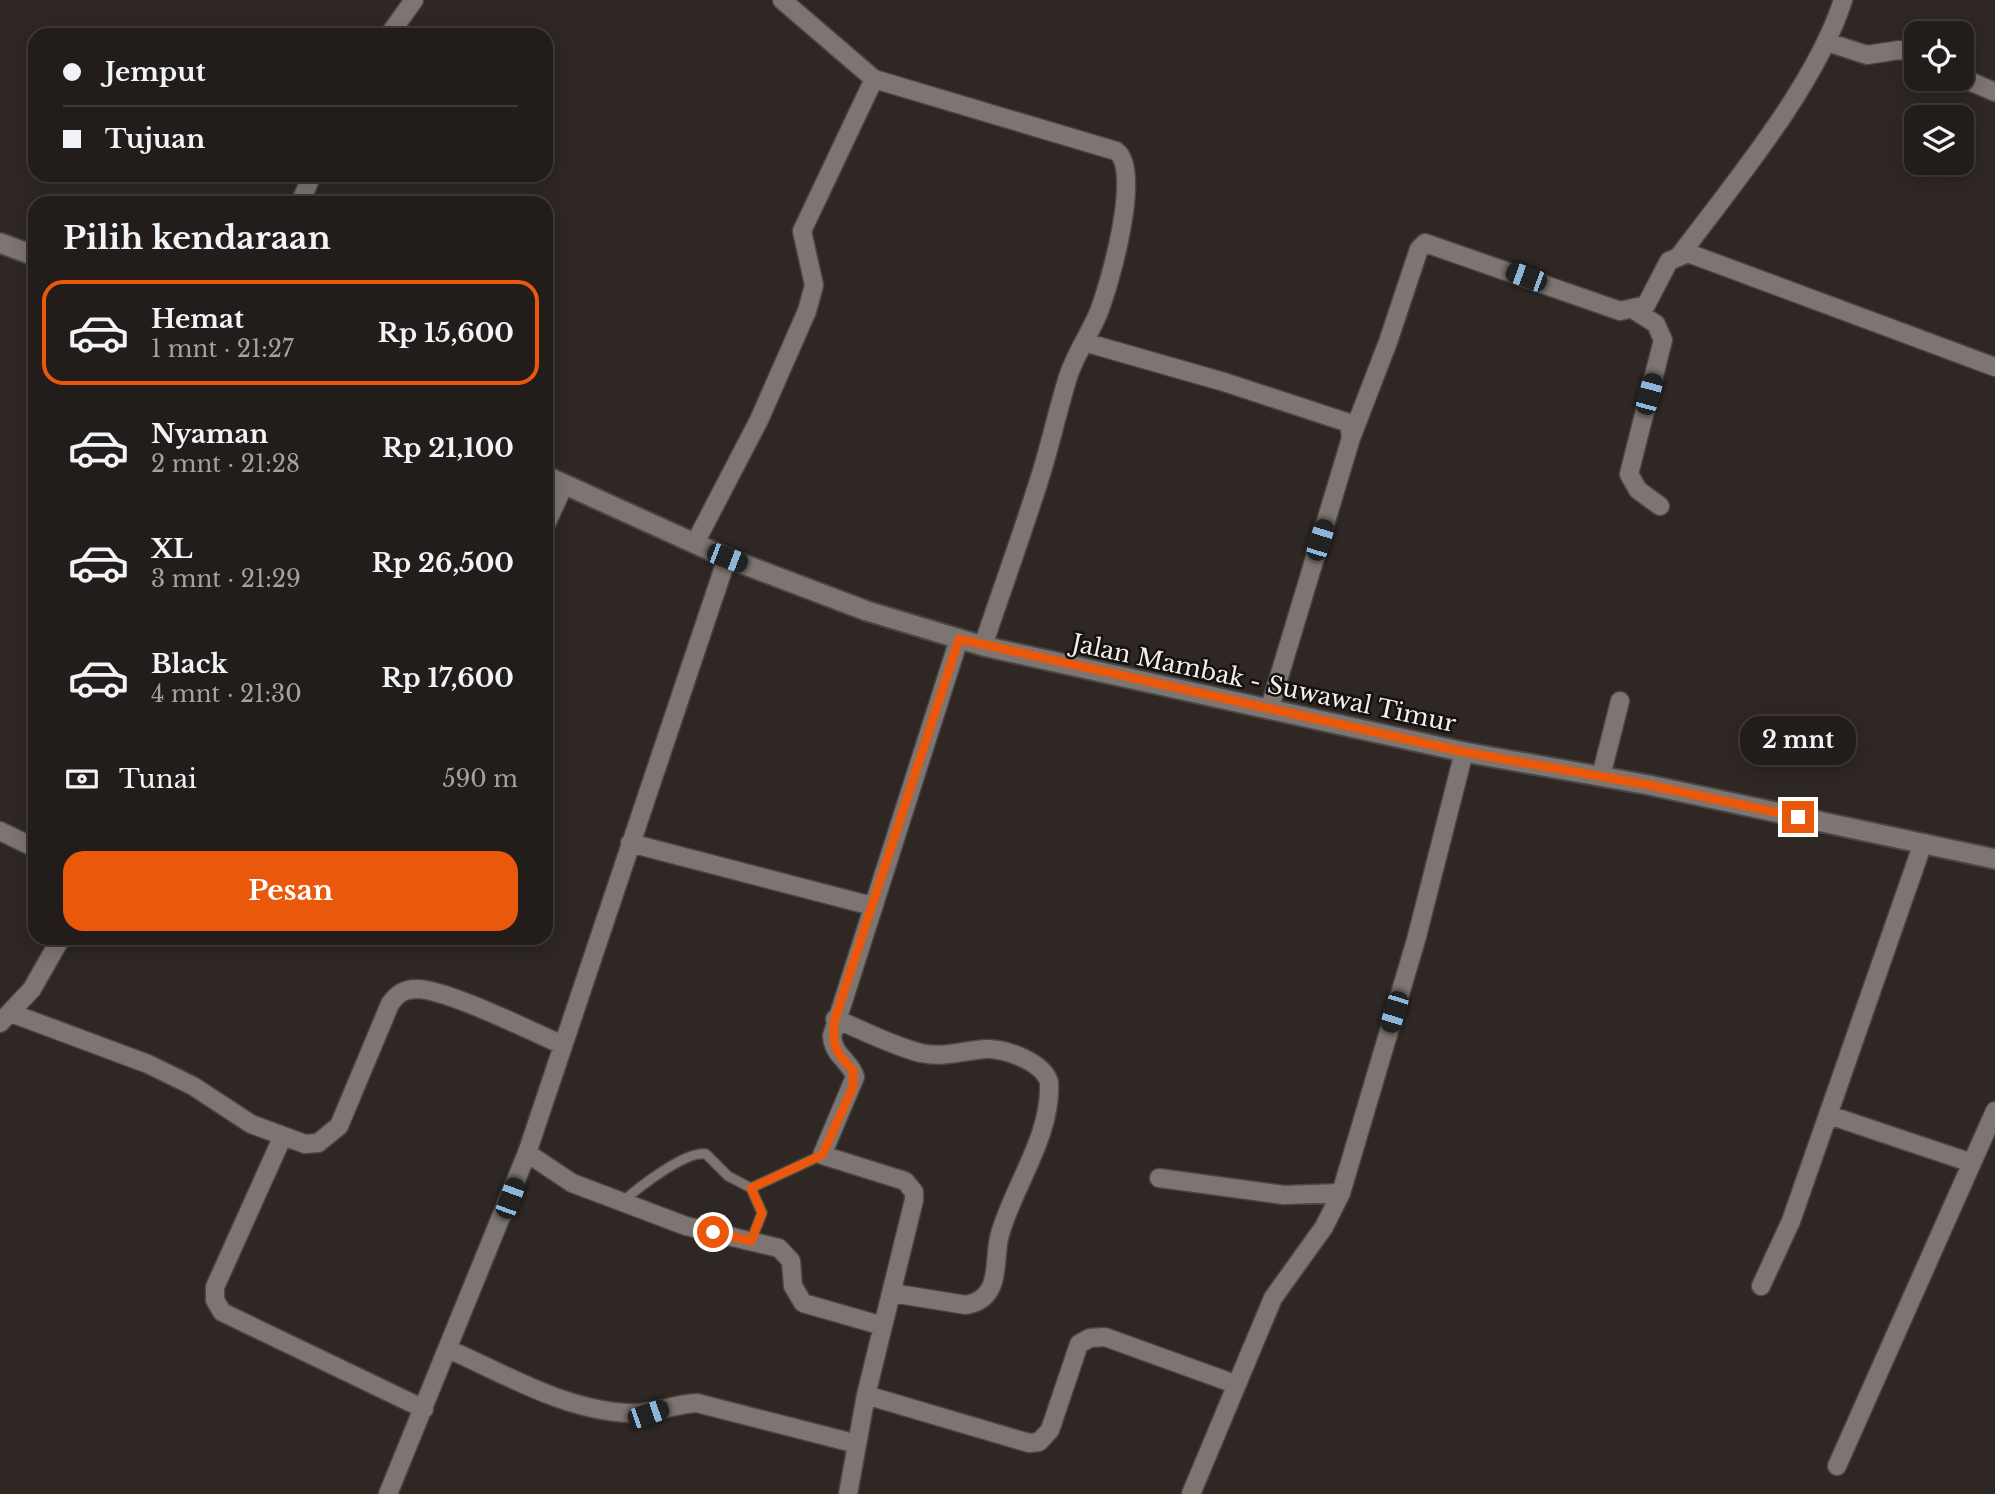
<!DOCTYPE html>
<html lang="id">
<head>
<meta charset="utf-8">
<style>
  body { margin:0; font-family:"Libre Baskerville",serif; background:#2e2a28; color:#f1f3f6; height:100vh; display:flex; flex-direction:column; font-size:26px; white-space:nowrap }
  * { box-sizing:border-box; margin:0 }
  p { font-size:23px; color:#a2a2a3 }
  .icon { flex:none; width:38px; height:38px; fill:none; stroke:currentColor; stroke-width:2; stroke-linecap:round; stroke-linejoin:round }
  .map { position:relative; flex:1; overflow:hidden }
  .panel { position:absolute; left:28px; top:196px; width:525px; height:749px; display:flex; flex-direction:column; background:#221d1b; border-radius:21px; box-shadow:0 4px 18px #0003,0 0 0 2px #3f3b3a }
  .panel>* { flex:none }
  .hud { position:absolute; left:28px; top:28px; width:525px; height:154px; border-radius:21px; box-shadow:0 4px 18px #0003,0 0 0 2px #3f3b3a; display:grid; align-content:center; height:154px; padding:0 35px; background:#221d1b }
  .tools { position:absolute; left:1904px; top:21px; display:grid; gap:14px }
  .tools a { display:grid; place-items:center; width:70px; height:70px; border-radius:14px; background:#221d1b; box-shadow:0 4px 18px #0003,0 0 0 2px #3f3b3a; font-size:35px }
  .end { position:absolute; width:32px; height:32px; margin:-16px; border:9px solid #ea580c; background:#fff; box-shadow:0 0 0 4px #fff }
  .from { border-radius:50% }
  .bubble { position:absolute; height:49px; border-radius:21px; background:#221d1b; box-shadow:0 4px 18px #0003,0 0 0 2px #3f3b3a; font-size:23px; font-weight:700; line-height:49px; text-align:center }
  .car { position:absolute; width:21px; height:42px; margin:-21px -10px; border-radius:9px; box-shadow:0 0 5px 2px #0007; background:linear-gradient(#222 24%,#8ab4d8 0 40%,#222 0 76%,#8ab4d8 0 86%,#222 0) }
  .hud b { display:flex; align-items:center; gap:24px; height:66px; font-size:26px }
  .hud b+b { border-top:2px solid #3f3b3a }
  .hud i { width:18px; height:18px; background:#f1f3f6 }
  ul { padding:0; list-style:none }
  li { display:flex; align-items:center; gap:21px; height:105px; margin:0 14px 10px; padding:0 21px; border:4px solid transparent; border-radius:21px }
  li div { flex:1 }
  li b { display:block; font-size:26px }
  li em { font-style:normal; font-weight:700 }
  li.current { border-color:#ea580c }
  li>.icon { width:63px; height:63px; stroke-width:1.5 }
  h2 { padding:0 35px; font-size:32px; line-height:84px }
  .pay { display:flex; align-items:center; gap:18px; height:77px; padding:0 35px; font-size:26px }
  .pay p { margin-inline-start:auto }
  .action { display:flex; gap:14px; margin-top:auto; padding:14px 35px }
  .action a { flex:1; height:80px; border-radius:21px; background:#ea580c; color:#fff; font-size:28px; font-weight:700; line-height:80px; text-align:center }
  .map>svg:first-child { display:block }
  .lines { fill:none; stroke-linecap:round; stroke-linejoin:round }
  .service-casing { stroke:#4b4643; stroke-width:12 }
  .minor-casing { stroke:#4b4643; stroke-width:21 }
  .tertiary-casing { stroke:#4b4643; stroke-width:23 }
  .service { stroke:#7d7571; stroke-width:9 }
  .minor { stroke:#7d7571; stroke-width:18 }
  .tertiary { stroke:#7d7571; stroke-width:19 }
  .route { stroke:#ea580c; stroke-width:9 }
  .labels { text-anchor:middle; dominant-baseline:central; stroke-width:5; stroke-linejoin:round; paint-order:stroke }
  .street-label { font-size:24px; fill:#f4efed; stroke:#14110f }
</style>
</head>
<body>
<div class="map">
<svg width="1995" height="1494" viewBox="0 0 1995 1494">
  <rect width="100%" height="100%" fill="#2e2724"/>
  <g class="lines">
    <g class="service-casing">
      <path id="service" d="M 622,1202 C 638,1188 686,1150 706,1154 L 728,1176 L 751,1188
        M 751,1241 L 762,1213 L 751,1188 L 822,1155"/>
    </g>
    <g class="minor-casing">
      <path id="minor" d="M 389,35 L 414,0
        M 1827,42 L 1867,55 L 1899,50 L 1916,54
        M 1962,78 L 1995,92
        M 874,79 L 1116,151 C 1143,169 1109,287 1098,314 C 1089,335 1075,355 1068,377 C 1058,409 1051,442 1041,474 C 1023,532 1002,589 983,646
        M 300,203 L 312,175
        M 1680,255 C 1734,183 1816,85 1843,0
        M 1634,310 L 1656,324 L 1663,340 L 1629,474 L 1638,490 L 1660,506
        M 1084,342 L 1224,382 L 1349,423 L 1351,438 L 1270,707
        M 1351,438 L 1388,342 L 1419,249 L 1425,243 L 1620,311 L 1646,305 L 1669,261 L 1688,253 L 1995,367
        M 546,524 L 564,485
        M 695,543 L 759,420 L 807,311 L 814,285 L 802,231 L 874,79 L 782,0
        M 1601,776 L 1620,701
        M 0,831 L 35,848
        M 630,843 L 872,906
        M 11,1013 L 148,1064 L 193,1086 L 251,1124 L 305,1144 L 318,1143 L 339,1126 L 390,1004 C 397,994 404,989 417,989 C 449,990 530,1031 563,1045
        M 835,1019 C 863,1030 892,1046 921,1053 C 944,1058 963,1051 985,1049 C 1005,1048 1043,1062 1049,1082 C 1052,1135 1014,1185 1000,1234 C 995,1251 998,1272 991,1287 C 986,1298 977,1303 966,1305 L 892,1293
        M 0,1023 L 32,989 L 61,938
        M 1829,1115 L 1972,1163
        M 282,1138 L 215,1287 L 215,1300 L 222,1312 L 424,1409
        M 527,1153 L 572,1183 L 686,1226 L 779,1248 L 791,1261 L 793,1286 L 803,1303 L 883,1326
        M 1159,1178 L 1284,1195 L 1341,1193
        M 1761,1286 L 1791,1221 L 1923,843
        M 448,1349 C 505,1374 564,1410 627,1413 C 652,1415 672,1404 697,1403 L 857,1444
        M 866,1395 L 1029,1443 L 1039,1442 L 1050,1430 L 1079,1344 L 1090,1338 L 1105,1337 L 1235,1384
        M 1837,1466 L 1995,1111
        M 388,1494 L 527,1153 L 727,558
        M 848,1494 L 866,1395 L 914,1200 L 914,1192 L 905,1181 L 822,1155 L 855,1077 C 851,1061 833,1056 832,1036 L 959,639
        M 1191,1494 L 1273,1298 L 1324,1227 L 1341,1193 L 1416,940 L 1464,752"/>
    </g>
    <g class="tertiary-casing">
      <path id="tertiary" d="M 0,243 L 35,256
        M 546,476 L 727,558 L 867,611 L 983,646 L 1464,752 L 1649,785 L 1995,859"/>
    </g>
    <use href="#service" class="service"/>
    <use href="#minor" class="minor"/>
    <use href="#tertiary" class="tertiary"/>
  </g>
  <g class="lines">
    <path class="route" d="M 713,1232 L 751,1241 L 762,1213 L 751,1188 L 822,1155 L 853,1087 L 853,1070 C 835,1053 831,1043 835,1019 L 959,639 L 1464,752 L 1649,785 L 1798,817"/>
  </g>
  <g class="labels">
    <g class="street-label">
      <text transform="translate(1264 683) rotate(12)">Jalan Mambak - Suwawal Timur</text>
    </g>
  </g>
</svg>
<div class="tools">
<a><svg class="icon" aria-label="locate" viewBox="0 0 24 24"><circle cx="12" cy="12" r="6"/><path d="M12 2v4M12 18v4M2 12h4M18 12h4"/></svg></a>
<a><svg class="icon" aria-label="layers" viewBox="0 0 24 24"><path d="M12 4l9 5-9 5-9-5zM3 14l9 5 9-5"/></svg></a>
</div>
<i class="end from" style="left:713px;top:1232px"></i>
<i class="end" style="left:1798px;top:817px"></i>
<div class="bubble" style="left:1740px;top:716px;width:116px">2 mnt</div>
<i class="car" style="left:1526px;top:277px;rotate:290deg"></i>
<i class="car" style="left:1649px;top:394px;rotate:15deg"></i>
<i class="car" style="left:1320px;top:540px;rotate:17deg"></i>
<i class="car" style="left:727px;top:558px;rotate:111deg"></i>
<i class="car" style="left:1394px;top:1012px;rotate:197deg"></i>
<i class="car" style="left:510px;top:1198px;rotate:20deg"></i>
<i class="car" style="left:648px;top:1414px;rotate:71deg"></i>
<div class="hud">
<b><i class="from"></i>Jemput</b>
<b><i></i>Tujuan</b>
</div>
<section class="panel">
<h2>Pilih kendaraan</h2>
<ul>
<li class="current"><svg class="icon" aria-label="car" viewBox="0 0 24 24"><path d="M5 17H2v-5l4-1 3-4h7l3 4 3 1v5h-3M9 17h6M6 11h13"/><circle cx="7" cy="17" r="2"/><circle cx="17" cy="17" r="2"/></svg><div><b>Hemat</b><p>1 mnt · 21:27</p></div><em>Rp 15,600</em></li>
<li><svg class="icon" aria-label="car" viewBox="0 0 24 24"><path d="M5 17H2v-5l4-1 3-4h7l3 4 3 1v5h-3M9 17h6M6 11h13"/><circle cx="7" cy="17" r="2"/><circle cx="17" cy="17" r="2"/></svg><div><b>Nyaman</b><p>2 mnt · 21:28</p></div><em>Rp 21,100</em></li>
<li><svg class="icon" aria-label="car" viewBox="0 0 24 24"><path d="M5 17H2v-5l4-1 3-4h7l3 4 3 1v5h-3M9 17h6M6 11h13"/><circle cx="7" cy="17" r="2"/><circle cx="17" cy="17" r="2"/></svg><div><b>XL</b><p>3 mnt · 21:29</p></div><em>Rp 26,500</em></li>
<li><svg class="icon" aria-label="car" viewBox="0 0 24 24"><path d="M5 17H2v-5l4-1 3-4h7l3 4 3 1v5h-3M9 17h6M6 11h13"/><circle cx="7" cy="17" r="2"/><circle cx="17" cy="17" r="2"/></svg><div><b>Black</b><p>4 mnt · 21:30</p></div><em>Rp 17,600</em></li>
</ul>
<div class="pay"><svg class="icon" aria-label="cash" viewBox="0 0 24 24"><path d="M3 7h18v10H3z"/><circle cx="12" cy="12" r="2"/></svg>Tunai<p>590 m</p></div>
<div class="action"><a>Pesan</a></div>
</section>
</div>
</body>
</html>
